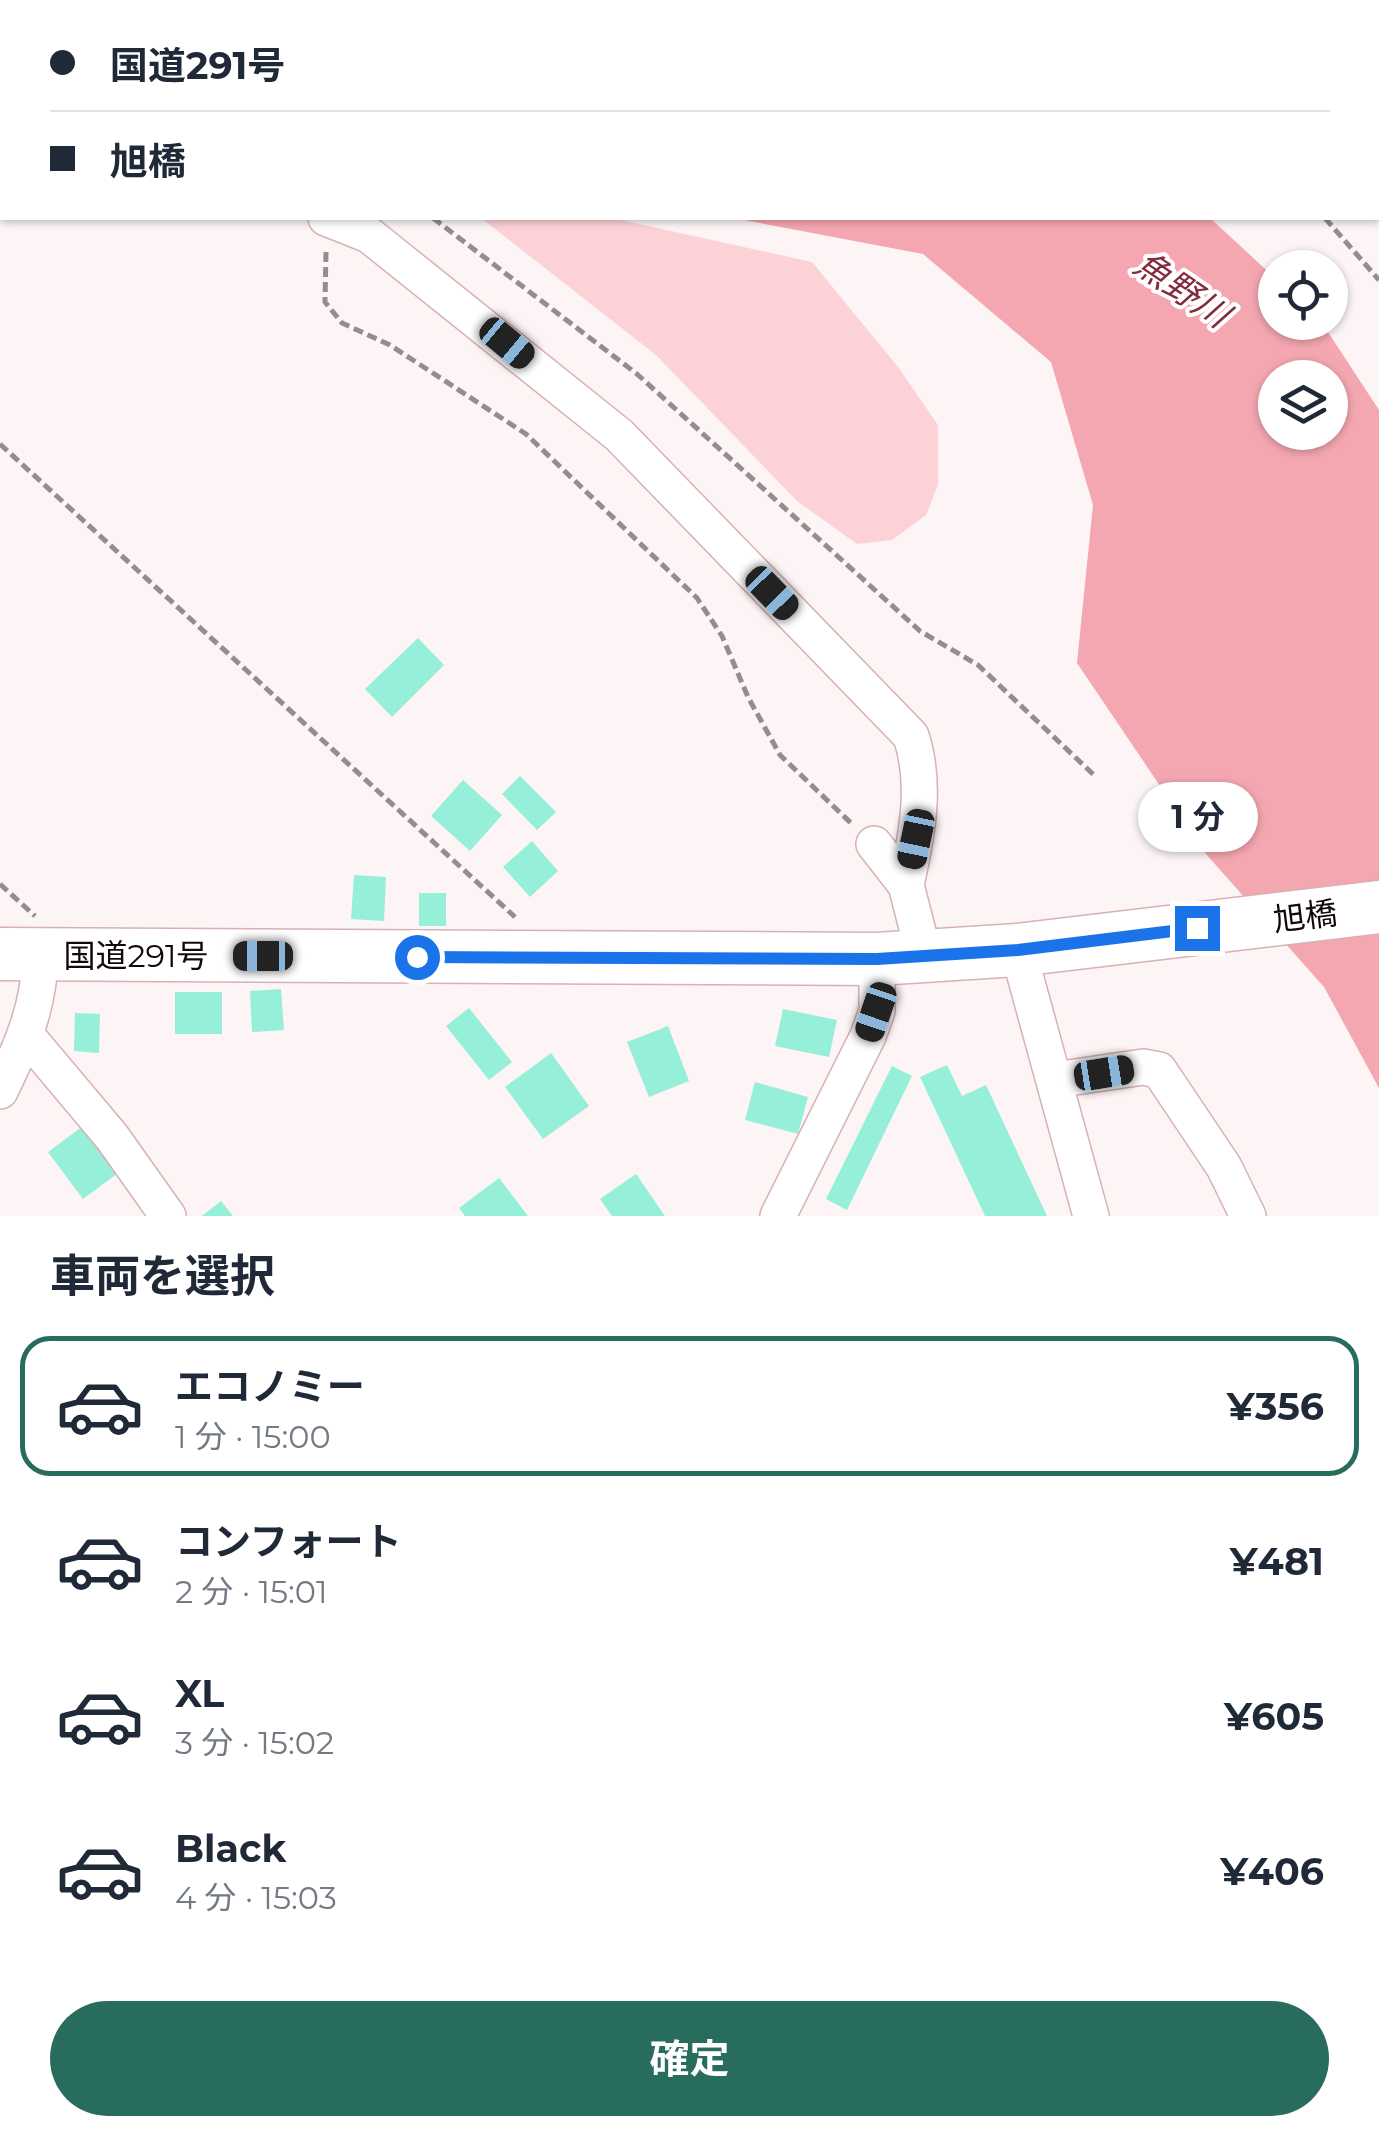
<!DOCTYPE html>
<html lang="ja">
<head>
<meta charset="utf-8">
<style>
  body { margin:0; font-family:Montserrat,"Noto Sans JP",sans-serif; background:#f2f2f3; color:#1f2937; height:100vh; display:flex; flex-direction:column; font-size:38px; white-space:nowrap }
  * { box-sizing:border-box; margin:0 }
  p { font-size:32px; color:#747a83 }
  .icon { flex:none; width:55px; height:55px; fill:none; stroke:currentColor; stroke-width:2; stroke-linecap:round; stroke-linejoin:round }
  .map { position:relative; height:1216px; overflow:hidden }
  .drawer { display:flex; flex-direction:column; background:#fff; flex:1 }
  .drawer>* { flex:none }
  .hud { position:absolute; left:0px; top:0px; width:1380px; height:220px; box-shadow:0 2px 8px #0004; display:grid; align-content:center; height:220px; padding:0 50px; background:#fff }
  .fabs { position:absolute; left:1258px; top:250px; display:grid; gap:20px }
  .fabs a { display:grid; place-items:center; width:90px; height:90px; border-radius:50%; background:#fff; box-shadow:0 2px 8px #0004; font-size:50px }
  .end { position:absolute; width:45px; height:45px; margin:-22px; border:12px solid #1a73e8; background:#fff; box-shadow:0 0 0 5px #fff }
  .from { border-radius:50% }
  .bubble { position:absolute; height:70px; border-radius:35px; background:#fff; box-shadow:0 2px 8px #0004; font-size:32px; font-weight:700; line-height:70px; text-align:center }
  .car { position:absolute; width:30px; height:60px; margin:-30px -15px; border-radius:12px; box-shadow:0 0 8px 2px #0007; background:linear-gradient(#222 24%,#8ab4d8 0 40%,#222 0 76%,#8ab4d8 0 86%,#222 0) }
  .hud b { display:flex; align-items:center; gap:35px; height:95px; font-size:38px }
  .hud b+b { border-top:2px solid #e0e1e3 }
  .hud i { width:25px; height:25px; background:#1f2937 }
  ul { padding:0; list-style:none }
  li { display:flex; align-items:center; gap:30px; height:140px; margin:0 20px 15px; padding:0 30px; border:5px solid transparent; border-radius:30px }
  li div { flex:1 }
  li b { display:block; font-size:38px }
  li em { font-style:normal; font-weight:700 }
  li.selected { border-color:#286c5e }
  li>.icon { width:90px; height:90px; stroke-width:1.5 }
  h2 { padding:0 50px; font-size:45px; line-height:120px }
  .button { display:flex; gap:20px; margin-top:auto; padding:20px 50px }
  .button a { flex:1; height:115px; border-radius:60px; background:#286c5e; color:#fff; font-size:40px; font-weight:700; line-height:115px; text-align:center }
  .map>svg:first-child { display:block }
  .green { fill:#fcd2d6 }
  .water { fill:#f4a7b0; fill-rule:evenodd }
  .building { fill:#95efd9 }
  .lines { fill:none; stroke-linecap:round; stroke-linejoin:round }
  .minor-casing { stroke:#d7b1b4; stroke-width:38 }
  .highway-casing { stroke:#d7b1b4; stroke-width:55 }
  .path { stroke:#958c8d; stroke-width:5; stroke-dasharray:10 5; stroke-linecap:butt }
  .minor { stroke:#fff; stroke-width:35 }
  .highway { stroke:#fff; stroke-width:52 }
  .route { stroke:#1a73e8; stroke-width:12 }
  .labels { text-anchor:middle; dominant-baseline:central; stroke-width:8; stroke-linejoin:round; paint-order:stroke }
  .street-label { font-size:32px; fill:#130809; stroke:#fff }
  .water-label { font-size:35px; font-style:italic; fill:#832b3d; stroke:#fff }
</style>
</head>
<body>
<div class="map">
<svg width="1379" height="1216" viewBox="0 0 1379 1216">
  <rect width="100%" height="100%" fill="#fcf4f5"/>
  <path class="green" d="M 481,218 L 612,218 L 812,262 L 898,367 L 938,425 L 938,485 L 926,515 L 892,540 L 857,544 L 797,501 L 656,355 Z"/>
  <path class="water" d="M 323,0 L 983,0 L 986,2 L 327,2 Z
    M 733,218 L 1210,218 L 1275,278 L 1275,322 L 1322,323 L 1379,410 L 1379,1088 L 1324,987 L 1206,854 L 1077,663 L 1093,505 L 1051,362 L 923,254 ZM 1275,378 L 1330,378 L 1330,432 L 1275,432 Z"/>
  <path class="building" d="M 418,638 L 444,665 L 392,717 L 365,689 Z
    M 520,776 L 556,812 L 537,830 L 502,794 Z
    M 463,780 L 502,815 L 470,851 L 431,816 Z
    M 532,841 L 558,871 L 530,897 L 503,867 Z
    M 354,875 L 386,877 L 384,921 L 351,919 Z
    M 419,893 L 446,893 L 446,926 L 419,926 Z
    M 281,989 L 284,1030 L 252,1032 L 250,991 Z
    M 175,992 L 222,992 L 222,1034 L 175,1034 Z
    M 469,1008 L 512,1062 L 489,1080 L 446,1026 Z
    M 783,1009 L 837,1020 L 829,1057 L 775,1046 Z
    M 75,1013 L 100,1014 L 99,1053 L 74,1051 Z
    M 668,1026 L 689,1081 L 649,1097 L 627,1042 Z
    M 551,1053 L 589,1106 L 543,1139 L 505,1087 Z
    M 947,1065 L 962,1096 L 986,1085 L 1047,1216 L 985,1216 L 920,1077 Z
    M 892,1066 L 912,1076 L 847,1210 L 826,1199 Z
    M 755,1082 L 808,1097 L 798,1134 L 745,1120 Z
    M 83,1126 L 118,1173 L 83,1199 L 48,1152 Z
    M 636,1174 L 665,1216 L 612,1216 L 600,1199 Z
    M 499,1178 L 528,1216 L 465,1216 L 459,1208 Z
    M 221,1201 L 233,1216 L 202,1216 Z"/>
  <g class="lines">
    <g class="minor-casing">
      <path id="minor" d="M 32,0 L 36,2
        M 326,218 L 369,235 L 619,435 L 911,736 C 927,785 917,835 906,885
        M 874,844 L 906,885 L 924,955
        M 1018,950 L 1091,1216
        M 27,1036 L 112,1137 L 168,1216
        M 1055,1080 L 1143,1067 L 1159,1070 L 1224,1167 L 1248,1216
        M 0,1091 C 22,1046 40,1005 40,954
        M 778,1216 L 868,1036 L 877,1011 L 877,959"/>
    </g>
    <g class="highway-casing">
      <path id="highway" d="M 0,954 L 877,959 L 1018,950 L 1379,907"/>
    </g>
    <path class="path" d="M 136,0 L 140,2
      M 1107,0 L 1110,2
      M 433,218 L 637,374 L 920,631 L 978,665 L 1095,776
      M 1325,218 L 1379,280
      M 326,252 L 325,302 L 342,323 L 390,345 L 526,434 L 697,598 L 722,636 L 748,697 L 780,755 L 853,825
      M 0,444 L 515,917
      M 0,884 L 35,916"/>
    <use href="#minor" class="minor"/>
    <use href="#highway" class="highway"/>
  </g>
  <g class="lines">
    <path class="route" d="M 417,957 L 877,959 L 1018,950 L 1197,928"/>
  </g>
  <g class="labels">
    <g class="street-label">
      <text transform="translate(1305 916) rotate(-7)">旭橋</text>
      <text x="136" y="955">国道291号</text>
    </g>
    <g class="water-label">
      <text transform="translate(1182 289) rotate(34)">魚野川</text>
    </g>
  </g>
</svg>
<div class="fabs">
<a><svg class="icon" aria-label="locate" viewBox="0 0 24 24"><circle cx="12" cy="12" r="6"/><path d="M12 2v4M12 18v4M2 12h4M18 12h4"/></svg></a>
<a><svg class="icon" aria-label="layers" viewBox="0 0 24 24"><path d="M12 4l9 5-9 5-9-5zM3 14l9 5 9-5"/></svg></a>
</div>
<i class="end from" style="left:417px;top:957px"></i>
<i class="end" style="left:1197px;top:928px"></i>
<div class="bubble" style="left:1138px;top:782px;width:120px">1 分</div>
<i class="car" style="left:507px;top:343px;rotate:130deg"></i>
<i class="car" style="left:772px;top:593px;rotate:136deg"></i>
<i class="car" style="left:916px;top:839px;rotate:192deg"></i>
<i class="car" style="left:263px;top:956px;rotate:270deg"></i>
<i class="car" style="left:876px;top:1012px;rotate:199deg"></i>
<i class="car" style="left:1104px;top:1073px;rotate:81deg"></i>
<div class="hud">
<b><i class="from"></i>国道291号</b>
<b><i></i>旭橋</b>
</div>
</div>
<section class="drawer">
<h2>車両を選択</h2>
<ul>
<li class="selected"><svg class="icon" aria-label="car" viewBox="0 0 24 24"><path d="M5 17H2v-5l4-1 3-4h7l3 4 3 1v5h-3M9 17h6M6 11h13"/><circle cx="7" cy="17" r="2"/><circle cx="17" cy="17" r="2"/></svg><div><b>エコノミー</b><p>1 分 · 15:00</p></div><em>¥356</em></li>
<li><svg class="icon" aria-label="car" viewBox="0 0 24 24"><path d="M5 17H2v-5l4-1 3-4h7l3 4 3 1v5h-3M9 17h6M6 11h13"/><circle cx="7" cy="17" r="2"/><circle cx="17" cy="17" r="2"/></svg><div><b>コンフォート</b><p>2 分 · 15:01</p></div><em>¥481</em></li>
<li><svg class="icon" aria-label="car" viewBox="0 0 24 24"><path d="M5 17H2v-5l4-1 3-4h7l3 4 3 1v5h-3M9 17h6M6 11h13"/><circle cx="7" cy="17" r="2"/><circle cx="17" cy="17" r="2"/></svg><div><b>XL</b><p>3 分 · 15:02</p></div><em>¥605</em></li>
<li><svg class="icon" aria-label="car" viewBox="0 0 24 24"><path d="M5 17H2v-5l4-1 3-4h7l3 4 3 1v5h-3M9 17h6M6 11h13"/><circle cx="7" cy="17" r="2"/><circle cx="17" cy="17" r="2"/></svg><div><b>Black</b><p>4 分 · 15:03</p></div><em>¥406</em></li>
</ul>
<div class="button"><a>確定</a></div>
</section>
</body>
</html>
